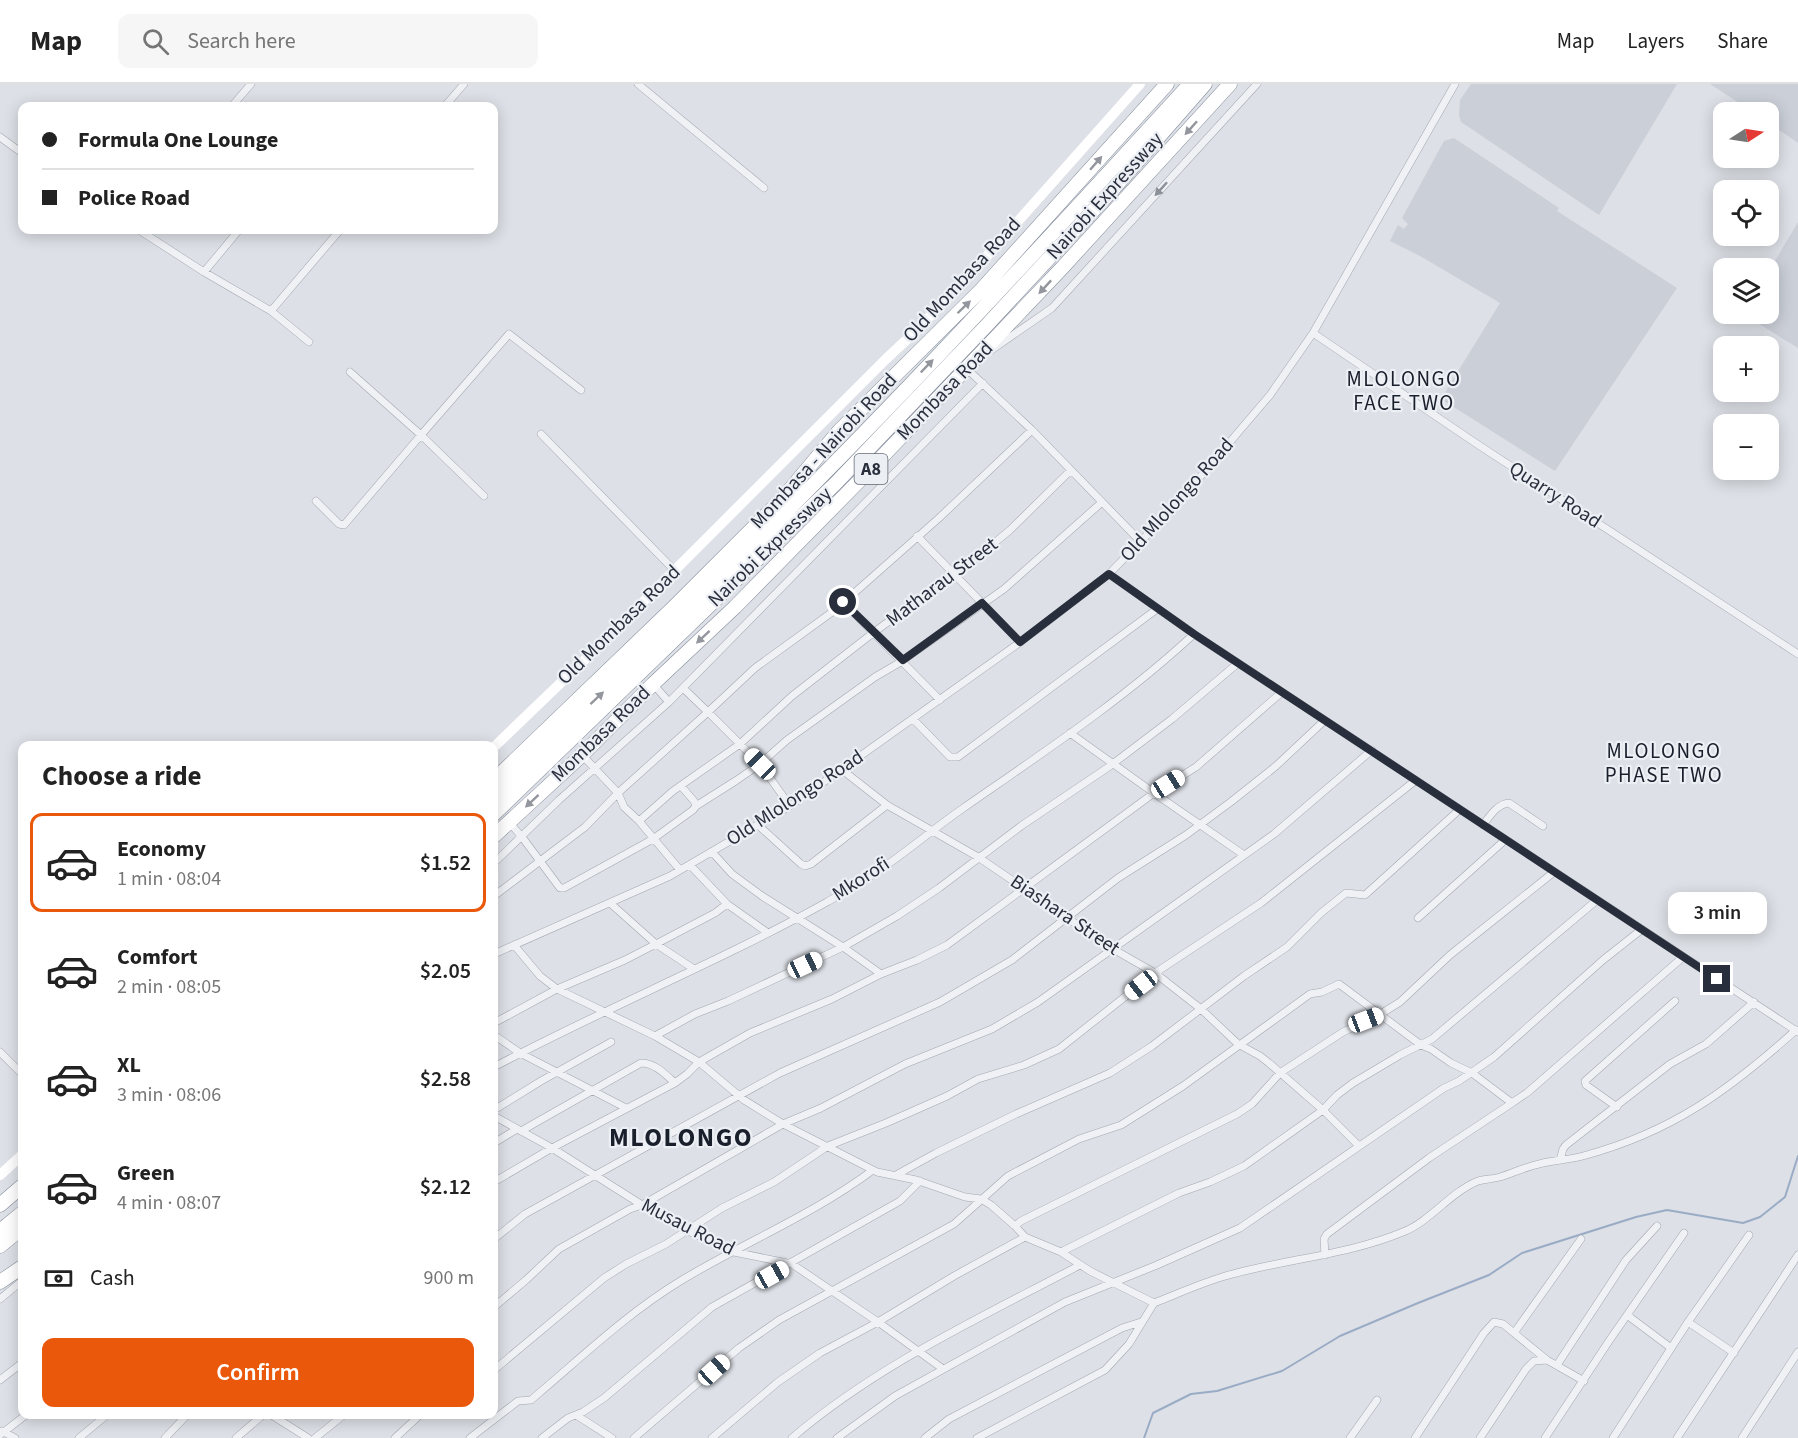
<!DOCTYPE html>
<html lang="en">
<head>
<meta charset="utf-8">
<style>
  body { margin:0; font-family:"Source Sans 3",sans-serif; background:#f6f6f6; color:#222; height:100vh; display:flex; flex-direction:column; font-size:22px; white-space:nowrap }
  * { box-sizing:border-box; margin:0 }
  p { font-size:20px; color:#767676 }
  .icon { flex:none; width:33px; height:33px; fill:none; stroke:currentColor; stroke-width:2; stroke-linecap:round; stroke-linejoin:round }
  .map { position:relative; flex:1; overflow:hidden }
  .side { position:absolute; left:18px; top:657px; width:480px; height:678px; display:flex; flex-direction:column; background:#fff; border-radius:12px; box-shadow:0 3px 15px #0003 }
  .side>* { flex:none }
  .banner { position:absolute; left:18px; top:18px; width:480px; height:132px; border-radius:12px; box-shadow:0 3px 15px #0003; display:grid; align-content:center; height:132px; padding:0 24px; background:#fff }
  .needle { width:39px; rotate:78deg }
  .buttons { position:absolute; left:1713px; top:18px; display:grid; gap:12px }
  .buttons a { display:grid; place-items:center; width:66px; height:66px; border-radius:12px; background:#fff; box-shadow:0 3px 15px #0003; font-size:30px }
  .end { position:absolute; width:27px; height:27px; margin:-14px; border:8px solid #282e3c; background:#fff; box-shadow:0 0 0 3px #fff }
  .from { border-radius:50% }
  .bubble { position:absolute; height:42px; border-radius:12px; background:#fff; box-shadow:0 3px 15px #0003; font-size:20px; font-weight:600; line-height:42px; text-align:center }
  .car { position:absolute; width:18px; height:36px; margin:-18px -9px; border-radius:8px; box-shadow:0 0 4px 2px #0007; background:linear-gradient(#fff 24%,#345 0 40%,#fff 0 76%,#345 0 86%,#fff 0) }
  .banner b { display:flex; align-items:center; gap:21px; height:57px; font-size:22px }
  .banner b+b { border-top:2px solid #e0e0e0 }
  .banner i { width:15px; height:15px; background:#222 }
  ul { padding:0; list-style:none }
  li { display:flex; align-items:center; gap:18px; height:99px; margin:0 12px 9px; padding:0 12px; border:3px solid transparent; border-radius:12px }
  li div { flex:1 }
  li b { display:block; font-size:22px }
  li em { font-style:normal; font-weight:600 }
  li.on { border-color:#ea580c }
  li>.icon { width:54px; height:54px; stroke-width:1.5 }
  h2 { padding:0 24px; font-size:27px; line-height:72px }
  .pay { display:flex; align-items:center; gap:15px; height:66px; padding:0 24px; font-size:22px }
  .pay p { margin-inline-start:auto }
  .primary-button { display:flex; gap:12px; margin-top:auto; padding:12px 24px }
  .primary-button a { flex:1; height:69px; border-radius:12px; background:#ea580c; color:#fff; font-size:24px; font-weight:600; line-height:69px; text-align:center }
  header { display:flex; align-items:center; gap:36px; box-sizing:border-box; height:84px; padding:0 30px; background:#fff; border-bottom:2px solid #e0e0e0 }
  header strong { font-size:28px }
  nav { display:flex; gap:33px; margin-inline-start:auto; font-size:21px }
  .search { width:420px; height:54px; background:#f6f6f6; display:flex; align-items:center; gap:15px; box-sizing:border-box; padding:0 21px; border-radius:12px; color:#767676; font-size:22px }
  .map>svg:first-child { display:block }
  .built { fill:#cbcfd8 }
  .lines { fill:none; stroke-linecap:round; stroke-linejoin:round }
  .stream { stroke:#9aacc5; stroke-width:2 }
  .street-casing { stroke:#a3a7b0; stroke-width:8 }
  .highway-casing { stroke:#858d9c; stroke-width:15 }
  .street { stroke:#eff1f5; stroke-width:7 }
  .secondary { stroke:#fff; stroke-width:10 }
  .highway { stroke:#fff; stroke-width:14 }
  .oneway { fill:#94969e }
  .oneway2 { fill:#8c9098 }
  .route { stroke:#282e3c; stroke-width:8 }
  .labels { text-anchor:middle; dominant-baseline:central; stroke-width:4.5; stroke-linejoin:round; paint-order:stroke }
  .shield { fill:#eceff4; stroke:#636873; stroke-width:1.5 }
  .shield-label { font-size:18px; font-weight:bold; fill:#282e3c }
  .street-label { font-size:20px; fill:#282e3c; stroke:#eceff4 }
  .neighbourhood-label { font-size:21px; letter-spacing:1.5px; fill:#1a1f2c; stroke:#eceff4 }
  .district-label { font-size:26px; font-weight:bold; letter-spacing:1.5px; fill:#1a1f2c; stroke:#eceff4 }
</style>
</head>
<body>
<header>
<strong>Map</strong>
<div class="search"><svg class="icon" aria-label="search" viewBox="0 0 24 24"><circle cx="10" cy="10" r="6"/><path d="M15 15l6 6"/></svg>Search here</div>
<nav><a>Map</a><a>Layers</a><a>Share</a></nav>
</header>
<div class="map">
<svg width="1798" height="1354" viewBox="0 0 1798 1354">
  <rect width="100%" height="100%" fill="#dde0e6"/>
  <path class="built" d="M 1471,0 L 1677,0 L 1599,131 L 1461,38 L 1459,31 L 1460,16 Z
    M 1710,0 L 1798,0 L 1798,59 L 1769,39 L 1768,28 L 1753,28 Z
    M 1454,54 L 1559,124 L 1557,127 L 1677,204 L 1555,387 L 1441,315 L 1500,219 L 1420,172 L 1390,157 L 1398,141 L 1404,145 L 1408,140 L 1402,134 L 1444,57 Z
    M 1798,138 L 1798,264 L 1743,230 L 1768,230 L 1769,187 Z"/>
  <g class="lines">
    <path class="stream" d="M 1144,1354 L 1153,1329 L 1191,1310 L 1217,1307 L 1282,1287 L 1340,1252 L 1418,1219 L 1489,1191 L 1522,1169 L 1636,1133 L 1667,1126 L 1743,1139 L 1760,1133 L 1785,1113 L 1798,1072"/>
    <g class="street-casing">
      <path id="street" d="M 638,0 L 764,104
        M 54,22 L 55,22
        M 232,22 L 251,0
        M 445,22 L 464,0
        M 0,53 L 22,69
        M 139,146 L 204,188 L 271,227
        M 204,188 L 239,146
        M 1313,249 L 1477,360 L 1798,570
        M 309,258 L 271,227 L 340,146
        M 990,267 L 1052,224 L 1257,0
        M 967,285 L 1032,346 L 1141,458
        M 350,288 L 421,351 L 509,250 L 581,306
        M 541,350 L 674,486
        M 316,417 L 339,440 L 344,441 L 421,351 L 484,412
        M 917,452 L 1020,558
        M 1109,490 L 1194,550 L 1798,948
        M 843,518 L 940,616
        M 653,600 L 669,618
        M 913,635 L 950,673 L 958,673 L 1157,525
        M 1070,649 L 1154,709 L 1244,771
        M 582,671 L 618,709 L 624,723 L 639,737 L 680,786
        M 841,685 L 887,721 L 978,773 L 1113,865 L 1155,889 L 1201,925 L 1238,960 L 1260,972 L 1269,979 L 1323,1026 L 1359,1062
        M 696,722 L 737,696 L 760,680 L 787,656 L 875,593 L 899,579 L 1004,505 L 1101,419
        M 790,722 L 760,680 L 708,628 L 755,584 L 835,526 L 939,434 L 1032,346
        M 639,737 L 673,707 L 740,660 L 792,612 L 873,549 L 986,466 L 1010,446 L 1070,387
        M 509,738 L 522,753 L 560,804 L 564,804 L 653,755 L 693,726 L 696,722 L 694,717 L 681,702
        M 758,741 L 801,780 L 805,782 L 811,780 L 887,721
        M 1483,741 C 1490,732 1497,720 1509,719 L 1543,742
        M 712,768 L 732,790 L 762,812 L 843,863 L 881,890
        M 494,779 L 559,716 L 669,618 L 983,299
        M 690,781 L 727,820 L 768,849
        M 494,812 L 585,743 L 618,709 L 708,628 L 683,604
        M 610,819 L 656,860 L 694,885
        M 1418,834 L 1505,756
        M 514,861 L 540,892 L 557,905 L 655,952 L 699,978 L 744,1016 L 783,1040 L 877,1088 L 916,1096 L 965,1113 L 981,1115 L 991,1121 L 1015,1142 L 1021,1137 L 1237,1030 L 1252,1020 L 1280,989 L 1343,948 L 1379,931 L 1400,918 L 1450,871 L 1554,788
        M 494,870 L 670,792 L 790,722 L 1019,559 L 1109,490 L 1177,420 L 1270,311 L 1313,249 L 1455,0
        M 494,939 L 557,905 L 625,876 L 656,860 L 715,829 L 727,820
        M 494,951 L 520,969 L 626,1024
        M 655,952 L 695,930 L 728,917 L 843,863 L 897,832 L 939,804 L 1021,742 L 1110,682 L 1172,635 L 1238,579
        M 0,968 L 22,990
        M 494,983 C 603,925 719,878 827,818 C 844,808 862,798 878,787 C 907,768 933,745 962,725 C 1041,670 1123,616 1194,550
        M 1617,1023 L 1586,1001 L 1585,997 L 1675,917
        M 494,1026 L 541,997 L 611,958
        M 494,1032 L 552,1064 L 642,1121 L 686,1146 L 734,1168 L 792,1180 L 878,1238 L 943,1285
        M 521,1047 L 641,979 C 655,979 665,990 675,999
        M 494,1059 L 517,1045
        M 1560,1076 L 1563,1065 L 1566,1061 L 1670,980 L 1706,960 L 1754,918
        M 896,1091 L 936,1069 L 1016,1030 L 1110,989 L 1152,962 L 1244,892 L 1287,863 L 1321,829 L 1346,809 L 1365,811 L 1459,726
        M 494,1098 L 552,1064 L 675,999 L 687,990 L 699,978 L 750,949 L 832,915 L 881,890 L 917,876 L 947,861 L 1154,709 L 1196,683 L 1282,608
        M 1015,1142 L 1025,1153 L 1061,1168 L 1090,1187 L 1154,1219 C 1177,1210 1199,1200 1222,1193 C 1282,1175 1345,1172 1403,1148 C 1431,1137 1449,1109 1478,1097 C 1485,1095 1493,1095 1500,1093 C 1513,1089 1525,1083 1539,1080 C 1553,1076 1569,1076 1583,1072 C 1672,1048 1728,1007 1796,946
        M 494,1155 L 525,1130 L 780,989 L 940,918 L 1012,876 L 1118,794 L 1186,751 L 1232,717 L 1276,682 L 1325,636
        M 1061,1168 L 1179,1109 L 1210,1098 L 1244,1082 L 1323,1026 L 1337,1011 L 1353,999 L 1400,971 L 1432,955 L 1597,816
        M 1325,1171 L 1324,1155 L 1327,1150 L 1429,1074 L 1512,1019
        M 0,1215 L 22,1197
        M 494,1223 L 526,1196 L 559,1165 L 630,1125 L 642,1121 L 783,1040 L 821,1024 L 905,980 L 992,945 L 1038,918 L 1274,750 L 1372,666
        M 1627,1231 L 1671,1264
        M 1688,1238 L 1734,1269
        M 1514,1249 L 1581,1155
        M 1557,1281 L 1626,1176 L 1657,1142
        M 494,1286 L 604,1194 L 626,1180 L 666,1160 L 722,1124 L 774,1098 L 828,1062 L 886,1039 L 947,1012 L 978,995 L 1024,981 L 1059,965 L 1155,889 L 1261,819 L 1416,696
        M 0,1296 L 22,1279
        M 270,1330 L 308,1354
        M 576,1331 L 612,1354
        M 2,1347 L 15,1354
        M 0,1351 L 27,1330
        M 79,1354 L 108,1330
        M 165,1354 L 188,1330
        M 236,1354 L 264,1330
        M 315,1354 L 345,1330
        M 395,1354 L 421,1330
        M 470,1354 L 518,1317 L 531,1316 L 538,1310 C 584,1271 629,1228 682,1196 C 745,1158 814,1130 873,1086
        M 542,1354 L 568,1334 L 583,1328 L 604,1314 L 712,1223 L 900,1117 L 920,1097
        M 634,1354 L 739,1264 L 779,1236 L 954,1140 L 1008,1092 L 1079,1055 L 1121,1041 L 1183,1002 L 1310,910 L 1322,908 L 1339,900 L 1421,961 L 1431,965 L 1451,979 L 1472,989 L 1512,1019 L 1528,1008 L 1683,873
        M 712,1354 L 778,1298 L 820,1269 L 878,1238 L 954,1192 L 1025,1153
        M 792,1354 C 877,1281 982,1233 1080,1181
        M 837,1354 L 895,1312 L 1065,1218 L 1157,1181 L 1240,1144 L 1444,1004 L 1459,997 L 1494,973 L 1603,876 L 1641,846
        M 925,1354 L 949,1335 L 1122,1244 L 1141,1238
        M 977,1354 L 1105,1286 L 1129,1260 L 1154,1219
        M 1350,1354 L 1377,1316
        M 1415,1354 L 1484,1249 L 1494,1238 L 1503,1240 L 1547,1276
        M 1480,1354 L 1526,1285 L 1534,1277 L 1547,1276 L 1584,1297
        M 1545,1354 L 1609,1257 L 1684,1149
        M 1613,1354 L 1688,1238 L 1749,1151
        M 1677,1354 L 1798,1171
        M 1742,1354 L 1798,1268"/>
    </g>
    <g class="highway-casing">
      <path id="highway" d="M 494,696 L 674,523 L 783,414 L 839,347 L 982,205 L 1167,0
        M 494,712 C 593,617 691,522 788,426 C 926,288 1058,144 1190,0
        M 494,730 L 835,400 L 987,241 L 1115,103 L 1205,0
        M 494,752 L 582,671 L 653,600 L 735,523 L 859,397 L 1062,184 L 1230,0
        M 0,1121 L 22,1102
        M 0,1147 L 22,1129
        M 0,1162 L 22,1144
        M 0,1198 L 22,1183"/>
    </g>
    <use href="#street" class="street"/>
    <path class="secondary" d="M 494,663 L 596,565 L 886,275 L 916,247 L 979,181 L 1140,0
      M 0,1091 L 22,1071"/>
    <use href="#highway" class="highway"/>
  </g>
  <defs><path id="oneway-solid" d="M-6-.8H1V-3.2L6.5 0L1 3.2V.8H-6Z" transform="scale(1.5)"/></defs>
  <g class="oneway">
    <use href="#oneway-solid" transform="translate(1191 44) rotate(132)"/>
    <use href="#oneway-solid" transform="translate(1096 79) rotate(-49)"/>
    <use href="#oneway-solid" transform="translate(1045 203) rotate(133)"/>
    <use href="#oneway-solid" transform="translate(964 223) rotate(-44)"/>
    <use href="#oneway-solid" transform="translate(927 282) rotate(-46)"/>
    <use href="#oneway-solid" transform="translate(703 553) rotate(137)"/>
    <use href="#oneway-solid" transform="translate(597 614) rotate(-43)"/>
    <use href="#oneway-solid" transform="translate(532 717) rotate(137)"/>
  </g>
  <use class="oneway2" href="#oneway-solid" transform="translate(1161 105) rotate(132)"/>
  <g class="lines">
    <path class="route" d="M 843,518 L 903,576 L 982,519 L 1020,558 L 1109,490 L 1194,550 L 1717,895"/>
  </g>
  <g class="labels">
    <rect class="shield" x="854.5" y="370" width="33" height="30" rx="4.5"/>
    <g class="shield-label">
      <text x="871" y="385">A8</text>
    </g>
    <g class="street-label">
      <text transform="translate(1105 112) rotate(-48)">Nairobi Expressway</text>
      <text transform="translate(962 196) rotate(-47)">Old Mombasa Road</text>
      <text transform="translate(945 307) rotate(-46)">Mombasa Road</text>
      <text transform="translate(824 367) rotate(-47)">Mombasa - Nairobi Road</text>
      <text transform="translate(1555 411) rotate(33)">Quarry Road</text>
      <text transform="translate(1177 416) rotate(-48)">Old Mlolongo Road</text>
      <text transform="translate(770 463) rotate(-44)">Nairobi Expressway</text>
      <text transform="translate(942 498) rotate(-37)">Matharau Street</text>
      <text transform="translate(619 541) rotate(-44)">Old Mombasa Road</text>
      <text transform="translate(601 650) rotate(-44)">Mombasa Road</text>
      <text transform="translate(795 714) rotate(-33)">Old Mlolongo Road</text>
      <text transform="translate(861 795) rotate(-33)">Mkorofi</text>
      <text transform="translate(1065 831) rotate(34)">Biashara Street</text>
      <text transform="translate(688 1143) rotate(27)">Musau Road</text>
    </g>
    <g class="neighbourhood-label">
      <text x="1404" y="295">MLOLONGO<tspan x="1404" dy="24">FACE TWO</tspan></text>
      <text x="1664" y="667">MLOLONGO<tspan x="1664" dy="24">PHASE TWO</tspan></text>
    </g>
    <g class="district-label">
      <text x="681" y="1053">MLOLONGO</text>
    </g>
  </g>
</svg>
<div class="buttons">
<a><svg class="needle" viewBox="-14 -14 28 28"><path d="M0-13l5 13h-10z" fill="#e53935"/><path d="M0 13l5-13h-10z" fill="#767676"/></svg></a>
<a><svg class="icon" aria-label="locate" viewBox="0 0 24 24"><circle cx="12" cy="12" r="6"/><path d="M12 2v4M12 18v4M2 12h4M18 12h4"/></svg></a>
<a><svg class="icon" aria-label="layers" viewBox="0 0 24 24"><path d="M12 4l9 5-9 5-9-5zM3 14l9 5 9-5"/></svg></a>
<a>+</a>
<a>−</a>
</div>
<i class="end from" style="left:843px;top:518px"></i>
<i class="end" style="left:1717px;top:895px"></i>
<div class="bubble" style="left:1668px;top:808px;width:99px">3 min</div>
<i class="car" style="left:760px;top:680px;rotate:315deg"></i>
<i class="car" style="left:1168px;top:700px;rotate:58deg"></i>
<i class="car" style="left:805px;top:881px;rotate:65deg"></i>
<i class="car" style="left:1141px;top:901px;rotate:232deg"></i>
<i class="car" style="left:1366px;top:936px;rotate:69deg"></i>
<i class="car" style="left:772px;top:1191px;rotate:61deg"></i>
<i class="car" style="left:714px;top:1286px;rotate:48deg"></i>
<div class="banner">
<b><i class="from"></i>Formula One Lounge</b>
<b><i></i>Police Road</b>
</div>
<section class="side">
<h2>Choose a ride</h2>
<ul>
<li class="on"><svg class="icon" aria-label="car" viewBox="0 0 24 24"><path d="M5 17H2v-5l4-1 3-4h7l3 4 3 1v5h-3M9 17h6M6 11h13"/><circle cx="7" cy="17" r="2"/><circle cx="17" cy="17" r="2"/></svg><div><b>Economy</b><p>1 min · 08:04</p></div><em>$1.52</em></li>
<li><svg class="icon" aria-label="car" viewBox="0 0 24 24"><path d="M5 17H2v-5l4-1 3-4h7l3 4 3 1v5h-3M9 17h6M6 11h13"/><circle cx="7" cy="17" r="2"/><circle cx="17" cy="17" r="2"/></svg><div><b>Comfort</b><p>2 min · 08:05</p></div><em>$2.05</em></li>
<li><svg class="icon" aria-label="car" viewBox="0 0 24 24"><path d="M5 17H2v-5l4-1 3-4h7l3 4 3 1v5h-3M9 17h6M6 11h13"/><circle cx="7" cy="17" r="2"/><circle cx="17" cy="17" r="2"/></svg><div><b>XL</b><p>3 min · 08:06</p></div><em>$2.58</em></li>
<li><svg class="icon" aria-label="car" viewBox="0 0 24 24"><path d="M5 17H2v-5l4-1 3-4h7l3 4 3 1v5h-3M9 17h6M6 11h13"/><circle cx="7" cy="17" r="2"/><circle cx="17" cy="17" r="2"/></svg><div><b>Green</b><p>4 min · 08:07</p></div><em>$2.12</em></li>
</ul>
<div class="pay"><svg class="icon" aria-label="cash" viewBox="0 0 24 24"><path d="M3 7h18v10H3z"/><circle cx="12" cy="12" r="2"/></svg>Cash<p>900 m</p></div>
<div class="primary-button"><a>Confirm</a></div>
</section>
</div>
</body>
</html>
